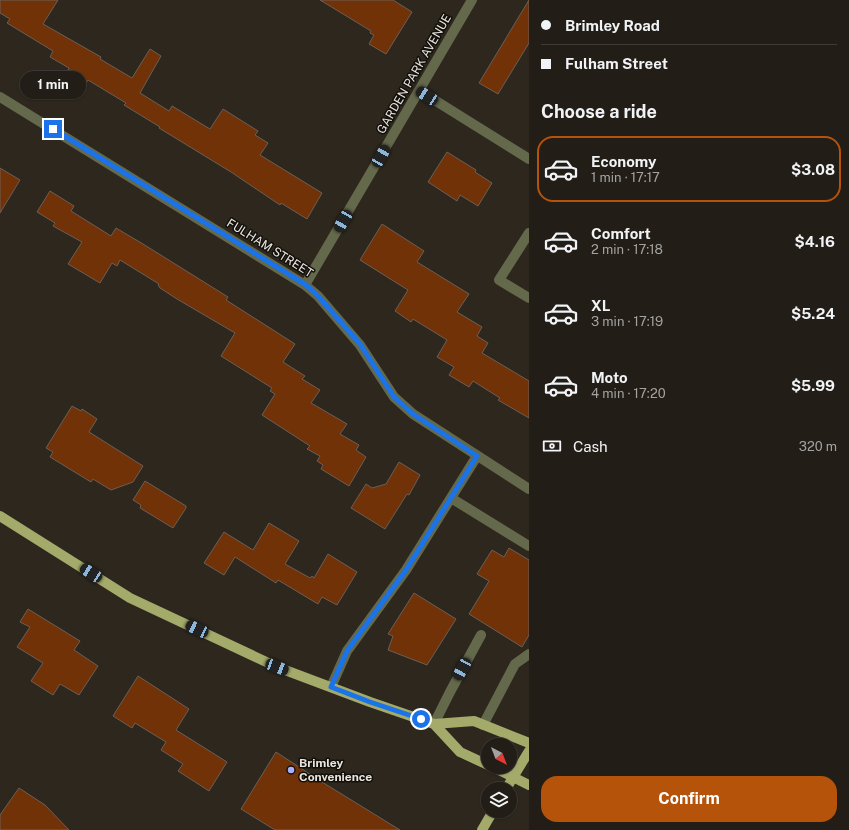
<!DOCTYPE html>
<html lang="en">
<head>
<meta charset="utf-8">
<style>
  body { margin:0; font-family:"Public Sans",sans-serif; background:#2e2a23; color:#f1f3f6; height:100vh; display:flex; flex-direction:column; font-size:15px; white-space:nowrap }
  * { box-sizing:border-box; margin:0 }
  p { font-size:13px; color:#a2a2a1 }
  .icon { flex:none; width:22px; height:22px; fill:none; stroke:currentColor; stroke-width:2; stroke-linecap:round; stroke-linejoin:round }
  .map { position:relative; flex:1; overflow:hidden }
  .side { display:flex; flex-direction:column; background:#221d16; width:320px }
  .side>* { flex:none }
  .guide { display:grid; align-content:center; height:88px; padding:0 12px; background:#221d16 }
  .needle { width:26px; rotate:138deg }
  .controls { position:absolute; left:481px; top:738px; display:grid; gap:8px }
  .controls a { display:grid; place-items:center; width:36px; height:36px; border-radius:50%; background:#221d16; box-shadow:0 1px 3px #0004,0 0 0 1px #3f3b35; font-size:20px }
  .end { position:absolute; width:18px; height:18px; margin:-9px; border:5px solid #1a73e8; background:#fff; box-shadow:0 0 0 2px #fff }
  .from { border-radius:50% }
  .bubble { position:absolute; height:28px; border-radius:14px; background:#221d16; box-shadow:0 1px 3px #0004,0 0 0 1px #3f3b35; font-size:13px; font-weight:700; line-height:28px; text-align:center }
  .car { position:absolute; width:12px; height:24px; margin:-12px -6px; border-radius:5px; box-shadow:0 0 3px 1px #0007; background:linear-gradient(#222 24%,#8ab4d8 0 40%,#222 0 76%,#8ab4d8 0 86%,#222 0) }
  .guide b { display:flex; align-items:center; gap:14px; height:38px; font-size:15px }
  .guide b+b { border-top:1px solid #3f3b35 }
  .guide i { width:10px; height:10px; background:#f1f3f6 }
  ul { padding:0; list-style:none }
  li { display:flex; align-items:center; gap:12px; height:66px; margin:0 8px 6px; padding:0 4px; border:2px solid transparent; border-radius:16px }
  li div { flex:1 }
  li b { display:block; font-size:15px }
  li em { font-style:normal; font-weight:700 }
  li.active { border-color:#b45309 }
  li>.icon { width:36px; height:36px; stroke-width:1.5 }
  h2 { padding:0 12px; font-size:18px; line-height:48px }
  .pay { display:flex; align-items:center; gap:10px; height:44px; padding:0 12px; font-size:15px }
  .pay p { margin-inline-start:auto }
  .primary-button { display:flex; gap:8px; margin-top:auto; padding:8px 12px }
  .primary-button a { flex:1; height:46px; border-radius:16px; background:#b45309; color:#fff; font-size:16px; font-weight:700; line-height:46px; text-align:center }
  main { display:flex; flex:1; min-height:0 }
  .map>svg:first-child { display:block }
  .building { fill:#703206; stroke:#6c5f58 }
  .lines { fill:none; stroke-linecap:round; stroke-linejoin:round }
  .minor { stroke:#65694b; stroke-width:10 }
  .major { stroke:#a3aa6a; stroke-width:10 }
  .route { stroke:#1a73e8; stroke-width:5 }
  .poi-dot { fill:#a8b0fc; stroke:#13100c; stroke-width:1.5 }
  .labels { text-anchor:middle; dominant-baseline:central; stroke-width:3; stroke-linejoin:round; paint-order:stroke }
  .street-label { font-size:12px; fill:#e9e5de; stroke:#13100c }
  .poi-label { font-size:12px; font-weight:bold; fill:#e9e5de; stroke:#13100c; text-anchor:start }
</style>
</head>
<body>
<main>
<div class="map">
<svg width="529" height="830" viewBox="0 0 529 830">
  <rect width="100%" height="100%" fill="#2d271d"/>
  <path class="building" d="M 0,0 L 58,0 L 43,24 L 101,57 L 100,59 L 132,78 L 150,49 L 161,56 L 140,93 L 169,111 L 172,106 L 210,129 L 223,109 L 258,131 L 255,135 L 268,143 L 260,155 L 322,193 L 307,219 L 281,203 L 280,205 L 231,172 L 159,128 L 160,127 L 124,105 L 126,103 L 88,80 L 86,83 L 67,72 L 69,68 L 50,57 L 53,51 L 7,23 L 10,19 L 0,13 Z
    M 320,0 L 393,0 L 412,12 L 386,54 L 369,44 L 374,35 L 370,33 L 371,31 Z
    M 529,0 L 529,43 L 498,94 L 479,83 Z
    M 447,152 L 476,170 L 475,172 L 492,183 L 478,206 L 460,195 L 457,201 L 428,182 Z
    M 0,168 L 20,180 L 0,213 Z
    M 50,191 L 74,206 L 71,211 L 111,236 L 116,228 L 143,244 L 228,297 L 226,300 L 295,344 L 283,362 L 305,376 L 302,379 L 320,390 L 311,403 L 347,424 L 340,434 L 359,445 L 356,450 L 366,457 L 349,486 L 321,469 L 323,465 L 317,461 L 320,456 L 307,449 L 310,446 L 262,415 L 275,394 L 270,391 L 272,388 L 221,356 L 235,333 L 177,299 L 160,288 L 158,285 L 159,284 L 120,260 L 117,266 L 112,263 L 100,283 L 68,264 L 82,242 L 53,226 L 55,223 L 37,212 Z
    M 382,224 L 424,251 L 417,262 L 469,294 L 457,312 L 482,327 L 477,336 L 488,343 L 482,353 L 529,381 L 529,418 L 498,400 L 500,398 L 473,381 L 469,387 L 449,375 L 454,367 L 437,357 L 447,340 L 413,319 L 411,322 L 395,311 L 408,290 L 360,260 Z
    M 72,406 L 81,411 L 82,409 L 97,419 L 89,432 L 143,466 L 133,482 L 111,490 L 93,479 L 91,482 L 50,457 L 53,452 L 46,448 Z
    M 399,462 L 420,475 L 409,495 L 407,494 L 385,529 L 351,508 L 366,484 L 372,488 L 386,484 Z
    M 145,481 L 186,506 L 186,508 L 173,528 L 140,508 L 141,505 L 133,500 Z
    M 269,523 L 299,541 L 285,564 L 310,578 L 312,576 L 314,578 L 328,554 L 357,572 L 337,605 L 322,597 L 318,604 L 278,580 L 276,583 L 235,557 L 224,575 L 204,563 L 224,532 L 253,550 Z
    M 509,548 L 529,560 L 529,635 L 522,647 L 469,614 L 489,581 L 477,574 L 492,550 L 504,557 Z
    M 414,593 L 456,619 L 427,665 L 388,650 L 393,636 L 388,634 Z
    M 28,609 L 80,641 L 74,650 L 98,666 L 79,695 L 60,684 L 53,695 L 31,681 L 43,663 L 17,647 L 30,627 L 20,622 Z
    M 138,676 L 189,709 L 176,730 L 227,762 L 209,791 L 178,771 L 183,764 L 161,750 L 166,742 L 135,723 L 132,728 L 113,716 Z
    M 276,752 L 322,782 L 400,830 L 275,830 L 241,809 Z
    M 19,788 L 45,805 L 69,830 L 0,830 L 0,815 Z"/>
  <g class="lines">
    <path class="minor" d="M 420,91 L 529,159
      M 0,97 L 305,285 L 318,296 L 360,345 L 394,397 L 413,414 L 529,489
      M 529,233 L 499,280 L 529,298
      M 305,285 L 472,0
      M 451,498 L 529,546
      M 331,687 L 347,651 L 406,570 L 477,456
      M 434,724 L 450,692 L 481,635
      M 483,725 L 515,664 L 529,654"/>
    <path class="major" d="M 0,516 L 130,598 L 277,667 L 370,702 L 434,724 L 474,721 L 529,743
      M 434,724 L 460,752 L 488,765
      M 493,767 L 529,785
      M 506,789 L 529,751
      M 482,830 L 493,811"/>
  </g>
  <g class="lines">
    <path class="route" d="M 53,129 L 306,285 L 318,296 L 360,344 L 394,397 L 413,414 L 477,456 L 406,570 L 347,651 L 331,687 L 370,702 L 421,719"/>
  </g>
  <circle class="poi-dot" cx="291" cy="770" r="4"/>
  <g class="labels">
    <g class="street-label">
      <text transform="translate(414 74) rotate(-60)">GARDEN PARK AVENUE</text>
      <text transform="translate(270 248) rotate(32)">FULHAM STREET</text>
    </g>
    <g class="poi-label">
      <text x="299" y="763">Brimley<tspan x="299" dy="14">Convenience</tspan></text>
    </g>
  </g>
</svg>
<div class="controls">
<a><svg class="needle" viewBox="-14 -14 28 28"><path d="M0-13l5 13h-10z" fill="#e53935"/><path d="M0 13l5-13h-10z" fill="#a2a2a1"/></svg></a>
<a><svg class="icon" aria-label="layers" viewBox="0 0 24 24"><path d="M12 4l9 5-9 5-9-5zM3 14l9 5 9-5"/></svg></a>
</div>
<i class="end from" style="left:421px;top:719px"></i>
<i class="end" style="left:53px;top:129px"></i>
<div class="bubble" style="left:20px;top:71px;width:66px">1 min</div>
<i class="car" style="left:427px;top:96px;rotate:303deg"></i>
<i class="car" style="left:381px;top:156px;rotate:30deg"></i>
<i class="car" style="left:343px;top:221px;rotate:210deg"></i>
<i class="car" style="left:91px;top:573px;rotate:303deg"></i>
<i class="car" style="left:197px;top:629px;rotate:295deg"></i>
<i class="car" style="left:277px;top:667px;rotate:111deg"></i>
<i class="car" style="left:462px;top:669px;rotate:209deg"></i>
</div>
<section class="side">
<div class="guide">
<b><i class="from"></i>Brimley Road</b>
<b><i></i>Fulham Street</b>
</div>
<h2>Choose a ride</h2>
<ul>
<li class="active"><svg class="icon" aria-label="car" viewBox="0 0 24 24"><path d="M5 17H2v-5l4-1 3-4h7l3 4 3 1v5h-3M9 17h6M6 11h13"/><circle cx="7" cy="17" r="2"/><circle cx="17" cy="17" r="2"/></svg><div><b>Economy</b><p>1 min · 17:17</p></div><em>$3.08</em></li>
<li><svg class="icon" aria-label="car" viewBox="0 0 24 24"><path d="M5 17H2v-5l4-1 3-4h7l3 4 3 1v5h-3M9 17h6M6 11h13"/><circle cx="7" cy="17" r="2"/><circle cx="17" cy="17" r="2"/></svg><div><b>Comfort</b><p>2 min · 17:18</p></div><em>$4.16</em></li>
<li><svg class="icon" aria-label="car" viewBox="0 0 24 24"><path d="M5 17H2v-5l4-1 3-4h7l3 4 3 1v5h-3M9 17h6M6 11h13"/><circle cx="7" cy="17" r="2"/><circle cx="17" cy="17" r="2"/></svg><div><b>XL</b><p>3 min · 17:19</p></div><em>$5.24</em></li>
<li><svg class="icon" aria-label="car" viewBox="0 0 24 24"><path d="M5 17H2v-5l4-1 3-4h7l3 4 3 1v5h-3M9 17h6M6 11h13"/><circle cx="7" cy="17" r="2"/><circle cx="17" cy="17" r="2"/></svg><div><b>Moto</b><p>4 min · 17:20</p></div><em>$5.99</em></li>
</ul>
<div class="pay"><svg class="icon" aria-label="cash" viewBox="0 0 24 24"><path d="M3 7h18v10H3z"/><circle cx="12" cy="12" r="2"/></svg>Cash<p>320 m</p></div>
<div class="primary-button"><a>Confirm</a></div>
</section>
</main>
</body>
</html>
